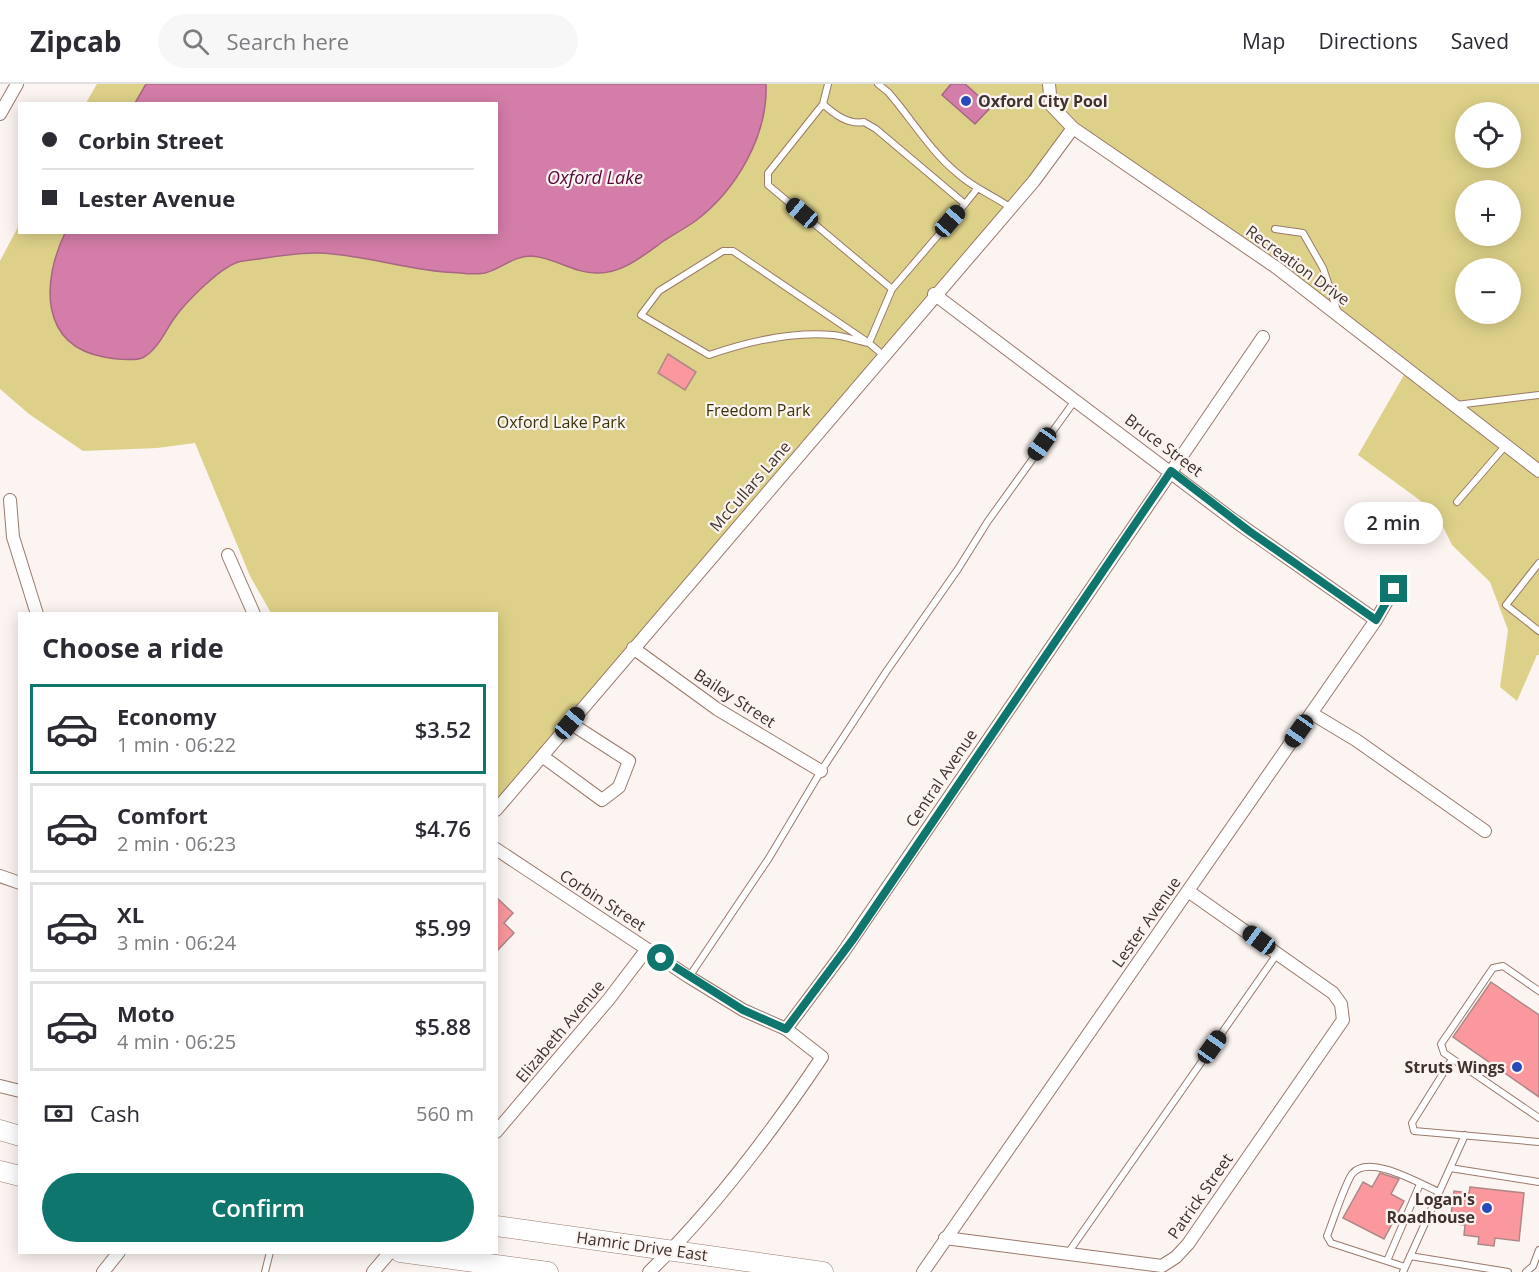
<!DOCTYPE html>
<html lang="en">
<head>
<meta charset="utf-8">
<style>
  body { margin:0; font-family:"Open Sans",sans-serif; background:#f7f7f7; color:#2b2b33; height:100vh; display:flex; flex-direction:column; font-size:22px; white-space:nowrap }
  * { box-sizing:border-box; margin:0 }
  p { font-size:20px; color:#7c7c81 }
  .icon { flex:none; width:33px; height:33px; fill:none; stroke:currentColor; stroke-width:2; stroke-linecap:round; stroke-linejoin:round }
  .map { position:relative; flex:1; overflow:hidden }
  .details { position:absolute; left:18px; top:528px; width:480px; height:642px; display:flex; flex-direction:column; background:#fff; border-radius:0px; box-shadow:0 3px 15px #0003 }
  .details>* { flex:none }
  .banner { position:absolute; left:18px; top:18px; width:480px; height:132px; border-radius:0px; box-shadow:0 3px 15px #0003; display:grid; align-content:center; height:132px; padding:0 24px; background:#fff }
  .fabs { position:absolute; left:1455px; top:18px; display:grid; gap:12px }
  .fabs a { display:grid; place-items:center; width:66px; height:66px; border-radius:50%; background:#fff; box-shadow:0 3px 15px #0003; font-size:30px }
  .end { position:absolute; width:27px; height:27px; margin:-14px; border:8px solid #0f766e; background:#fff; box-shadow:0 0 0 3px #fff }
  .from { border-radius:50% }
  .bubble { position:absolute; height:42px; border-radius:21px; background:#fff; box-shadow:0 3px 15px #0003; font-size:20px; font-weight:600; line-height:42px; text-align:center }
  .car { position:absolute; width:18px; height:36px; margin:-18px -9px; border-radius:8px; box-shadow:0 0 4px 2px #0007; background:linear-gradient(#222 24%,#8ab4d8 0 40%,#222 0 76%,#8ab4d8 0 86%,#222 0) }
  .banner b { display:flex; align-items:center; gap:21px; height:57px; font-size:22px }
  .banner b+b { border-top:2px solid #e1e1e2 }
  .banner i { width:15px; height:15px; background:#2b2b33 }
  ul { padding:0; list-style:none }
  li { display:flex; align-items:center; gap:18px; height:90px; margin:0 12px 9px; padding:0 12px; border:3px solid #e1e1e2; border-radius:0px }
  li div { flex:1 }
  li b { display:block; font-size:22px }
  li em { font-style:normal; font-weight:600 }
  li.current { border-color:#0f766e }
  li>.icon { width:54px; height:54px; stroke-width:1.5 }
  h2 { padding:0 24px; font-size:27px; line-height:72px }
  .pay { display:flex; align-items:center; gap:15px; height:66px; padding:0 24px; font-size:22px }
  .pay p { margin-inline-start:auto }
  .action { display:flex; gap:12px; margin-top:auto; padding:12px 24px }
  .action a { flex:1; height:69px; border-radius:36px; background:#0f766e; color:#fff; font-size:24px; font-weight:600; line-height:69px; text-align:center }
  header { display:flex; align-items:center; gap:36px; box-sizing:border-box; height:84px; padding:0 30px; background:#fff; border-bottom:2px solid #e1e1e2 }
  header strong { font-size:28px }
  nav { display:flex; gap:33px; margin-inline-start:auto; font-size:21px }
  .search { width:420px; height:54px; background:#f7f7f7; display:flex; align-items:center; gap:15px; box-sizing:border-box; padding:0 21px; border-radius:33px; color:#7c7c81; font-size:22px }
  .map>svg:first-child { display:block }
  .green { fill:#ddd189; fill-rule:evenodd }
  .water { fill:#d37da8; stroke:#a76683; stroke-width:1.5 }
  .building { fill:#fb989d; stroke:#ae8787; stroke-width:1.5 }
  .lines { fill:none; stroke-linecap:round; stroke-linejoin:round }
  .service-casing { stroke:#9b796a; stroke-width:8 }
  .minor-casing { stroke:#9b796a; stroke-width:14 }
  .primary-casing { stroke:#9b796a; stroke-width:21 }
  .service { stroke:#fff; stroke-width:6 }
  .minor { stroke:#fff; stroke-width:12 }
  .primary { stroke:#fff; stroke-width:20 }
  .route { stroke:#0f766e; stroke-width:8 }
  .poi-dot { fill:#284ab9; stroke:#fbf4f0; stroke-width:2 }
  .labels { text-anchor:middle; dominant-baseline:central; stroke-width:4.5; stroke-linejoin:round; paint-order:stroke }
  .poi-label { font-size:16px; font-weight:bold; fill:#41322c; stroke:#fbf4f0; text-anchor:end }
  .street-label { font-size:16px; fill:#41322c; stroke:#fbf4f0 }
  .park-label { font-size:16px; fill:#3b3409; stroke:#fbf4f0 }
  .water-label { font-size:18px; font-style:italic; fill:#570839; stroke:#fbf4f0 }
</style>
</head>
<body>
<header>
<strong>Zipcab</strong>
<div class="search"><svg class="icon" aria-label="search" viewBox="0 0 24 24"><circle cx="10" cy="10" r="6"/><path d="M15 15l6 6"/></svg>Search here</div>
<nav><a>Map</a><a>Directions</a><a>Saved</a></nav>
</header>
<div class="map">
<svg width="1539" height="1188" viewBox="0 0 1539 1188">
  <rect width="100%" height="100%" fill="#fbf4f0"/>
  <path class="green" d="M 97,0 L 1539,0 L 1539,571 L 1537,571 L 1517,617 L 1500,603 L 1508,546 L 1490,498 L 1452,461 L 1436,428 L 1358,371 L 1408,284 L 1073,44 L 497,726 L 496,530 L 271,529 L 250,492 L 195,359 L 157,364 L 83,367 L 29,330 L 0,305 L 0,177 L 19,141 L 20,148 L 496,148 L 496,20 L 86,19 ZM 1466,28 L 1510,28 L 1510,74 L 1466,74 ZM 1466,106 L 1510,106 L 1510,152 L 1466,152 ZM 1466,184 L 1510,184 L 1510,230 L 1466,230 Z"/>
  <path class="water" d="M 146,0 L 766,0 C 768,52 736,107 694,138 C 685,144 675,150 665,156 C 645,170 623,190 596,189 C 573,189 554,173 531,172 C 513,172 501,185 485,189 C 478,190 468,190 461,189 C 414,188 367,171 320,169 C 295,168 268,174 243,177 C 223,179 184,220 173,236 C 165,248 156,268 142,274 C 134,277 113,275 104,273 C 39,261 42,197 65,149 L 496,148 L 496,20 L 135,19 Z
    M 951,0 L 965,0 L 991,23 L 975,40 L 942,11 Z"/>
  <path class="building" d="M 668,270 L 696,288 L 685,306 L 658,289 Z
    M 496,813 L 513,829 L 504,839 L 514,849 L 496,868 Z
    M 1491,898 L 1539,931 L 1539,1013 L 1453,953 Z
    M 1380,1089 L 1399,1095 L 1391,1110 L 1404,1117 L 1384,1155 L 1343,1134 L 1363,1098 L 1372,1103 Z
    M 1470,1103 L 1524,1109 L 1519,1157 L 1495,1154 L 1494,1162 L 1478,1160 L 1479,1153 L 1464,1151 L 1465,1141 L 1450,1139 L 1454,1107 L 1469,1109 Z"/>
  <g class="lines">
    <g class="service-casing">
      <path id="service" d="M 828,0 L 823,20 C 834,30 848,41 864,38 L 876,45 L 965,120 L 977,105
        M 878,0 L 888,8 C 911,34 930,67 957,89 C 973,104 993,111 1011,124
        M 823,20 L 768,89 L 768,101 L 892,205
        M 1275,145 L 1303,149 L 1323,184 L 1338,229
        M 723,167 L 733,167 L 869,259 C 857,257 845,252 833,251 C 792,247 747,258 709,271 L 641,231 L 659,207 Z
        M 883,271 L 869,259 L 892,205 L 965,120
        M 1456,321 L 1539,311
        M 1457,418 L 1506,361
        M 1539,479 L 1506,521 L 1539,547
        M 689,893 L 769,774 L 821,687 L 886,588 L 958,485 L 988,437 L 1076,315
        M 1539,907 L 1503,882 L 1493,884 L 1441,960 L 1444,969 L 1539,1034
        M 1452,975 L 1412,1039 L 1414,1047 L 1539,1058
        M 1450,1084 L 1539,1098
        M 1068,1169 L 1277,870
        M 1410,1172 L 1508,1188
        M 1387,1177 L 1420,1100
        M 1405,1183 L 1331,1159 L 1327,1152 C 1333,1137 1344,1102 1352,1090 C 1369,1069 1420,1100 1439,1108
        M 265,1188 L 270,1168
        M 1403,1188 L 1465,1051
        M 1526,1188 L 1533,1182 L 1539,1166"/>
    </g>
    <g class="minor-casing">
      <path id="minor" d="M 1049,0 L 1051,21 L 1073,44 L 1277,184 L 1539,387
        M 0,30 L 17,0
        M 934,210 L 1232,435 L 1376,536
        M 10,416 L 13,453 L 37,530
        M 228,471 L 254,530
        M 633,564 L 717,625 L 821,687
        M 1311,629 L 1356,656 L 1485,747
        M 542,672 L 602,716 L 619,703 L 629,677 L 570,639
        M 496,726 L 1034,97 L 1073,44
        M 496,765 L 689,893 L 743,926 L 786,945 L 822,973 C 771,1049 715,1124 649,1188
        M 0,792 L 20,799
        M 786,945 L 842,870 L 1263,253
        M 0,1002 L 20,1007
        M 496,1048 L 609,915 L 647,865
        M 945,1154 L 1162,1182 L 1176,1173 L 1188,1160 L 1343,936 L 1341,920 L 1333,909 L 1188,807
        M 103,1188 L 119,1168
        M 373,1188 L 390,1168
        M 923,1188 L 1376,536 L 1394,505"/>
    </g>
    <g class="primary-casing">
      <path id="primary" d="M 0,1046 L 20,1052
        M 0,1087 L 20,1092
        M 496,1142 L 823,1188
        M 400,1168 L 548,1188"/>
    </g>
    <use href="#service" class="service"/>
    <use href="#minor" class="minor"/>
    <use href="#primary" class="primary"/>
  </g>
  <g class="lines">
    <path class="route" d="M 661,874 L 743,926 L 786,945 L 854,854 L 1171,387 L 1249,447 L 1376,536 L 1394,505"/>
  </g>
  <g class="poi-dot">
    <circle cx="966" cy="17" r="6"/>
    <circle cx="1517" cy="983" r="6"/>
    <circle cx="1487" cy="1124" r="6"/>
  </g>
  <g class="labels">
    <g class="poi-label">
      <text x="978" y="17" text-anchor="start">Oxford City Pool</text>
      <text x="1505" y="983">Struts Wings</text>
      <text x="1475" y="1115">Logan's<tspan x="1475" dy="18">Roadhouse</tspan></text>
    </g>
    <g class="street-label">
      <text transform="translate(1298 181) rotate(36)">Recreation Drive</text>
      <text transform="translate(1164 361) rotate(37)">Bruce Street</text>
      <text transform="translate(750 402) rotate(-49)">McCullars Lane</text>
      <text transform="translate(735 614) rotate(33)">Bailey Street</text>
      <text transform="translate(941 694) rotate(-56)">Central Avenue</text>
      <text transform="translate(603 816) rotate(33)">Corbin Street</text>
      <text transform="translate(1146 838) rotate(-55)">Lester Avenue</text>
      <text transform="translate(560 947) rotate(-50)">Elizabeth Avenue</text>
      <text transform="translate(1200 1112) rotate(-55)">Patrick Street</text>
      <text transform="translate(642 1162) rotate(8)">Hamric Drive East</text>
    </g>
    <g class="park-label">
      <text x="758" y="326">Freedom Park</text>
      <text x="561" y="338">Oxford Lake Park</text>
    </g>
    <g class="water-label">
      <text x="595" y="93">Oxford Lake</text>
    </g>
  </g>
</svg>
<div class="fabs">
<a><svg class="icon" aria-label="locate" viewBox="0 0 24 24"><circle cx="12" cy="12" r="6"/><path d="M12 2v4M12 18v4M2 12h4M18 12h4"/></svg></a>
<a>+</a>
<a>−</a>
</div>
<i class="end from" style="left:661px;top:874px"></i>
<i class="end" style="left:1394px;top:505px"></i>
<div class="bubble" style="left:1344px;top:418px;width:99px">2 min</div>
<i class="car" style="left:802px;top:129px;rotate:310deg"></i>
<i class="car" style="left:950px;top:137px;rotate:41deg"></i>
<i class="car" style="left:1042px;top:360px;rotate:215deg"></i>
<i class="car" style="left:570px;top:639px;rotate:40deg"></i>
<i class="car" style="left:1299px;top:647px;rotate:215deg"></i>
<i class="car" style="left:1259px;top:856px;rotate:306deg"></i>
<i class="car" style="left:1212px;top:963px;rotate:35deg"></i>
<div class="banner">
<b><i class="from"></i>Corbin Street</b>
<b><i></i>Lester Avenue</b>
</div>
<section class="details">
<h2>Choose a ride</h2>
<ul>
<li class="current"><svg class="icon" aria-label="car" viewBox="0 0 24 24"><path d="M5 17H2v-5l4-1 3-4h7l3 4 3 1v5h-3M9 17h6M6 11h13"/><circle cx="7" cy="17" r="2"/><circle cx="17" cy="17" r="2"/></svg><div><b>Economy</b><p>1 min · 06:22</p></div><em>$3.52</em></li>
<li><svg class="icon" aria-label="car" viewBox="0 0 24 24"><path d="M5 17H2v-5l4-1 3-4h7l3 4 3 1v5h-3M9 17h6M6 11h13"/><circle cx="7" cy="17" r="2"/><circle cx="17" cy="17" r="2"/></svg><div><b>Comfort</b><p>2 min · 06:23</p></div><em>$4.76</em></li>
<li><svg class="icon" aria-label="car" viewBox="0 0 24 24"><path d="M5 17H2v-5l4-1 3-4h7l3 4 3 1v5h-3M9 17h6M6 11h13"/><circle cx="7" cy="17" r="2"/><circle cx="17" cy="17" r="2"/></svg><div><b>XL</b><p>3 min · 06:24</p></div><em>$5.99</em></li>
<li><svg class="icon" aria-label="car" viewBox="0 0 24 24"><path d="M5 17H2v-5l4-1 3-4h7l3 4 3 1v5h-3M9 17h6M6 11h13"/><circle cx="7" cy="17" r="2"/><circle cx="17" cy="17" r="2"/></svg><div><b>Moto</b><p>4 min · 06:25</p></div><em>$5.88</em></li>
</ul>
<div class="pay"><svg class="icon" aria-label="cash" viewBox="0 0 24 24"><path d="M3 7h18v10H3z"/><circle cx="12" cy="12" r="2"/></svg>Cash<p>560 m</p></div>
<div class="action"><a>Confirm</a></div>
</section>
</div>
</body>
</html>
